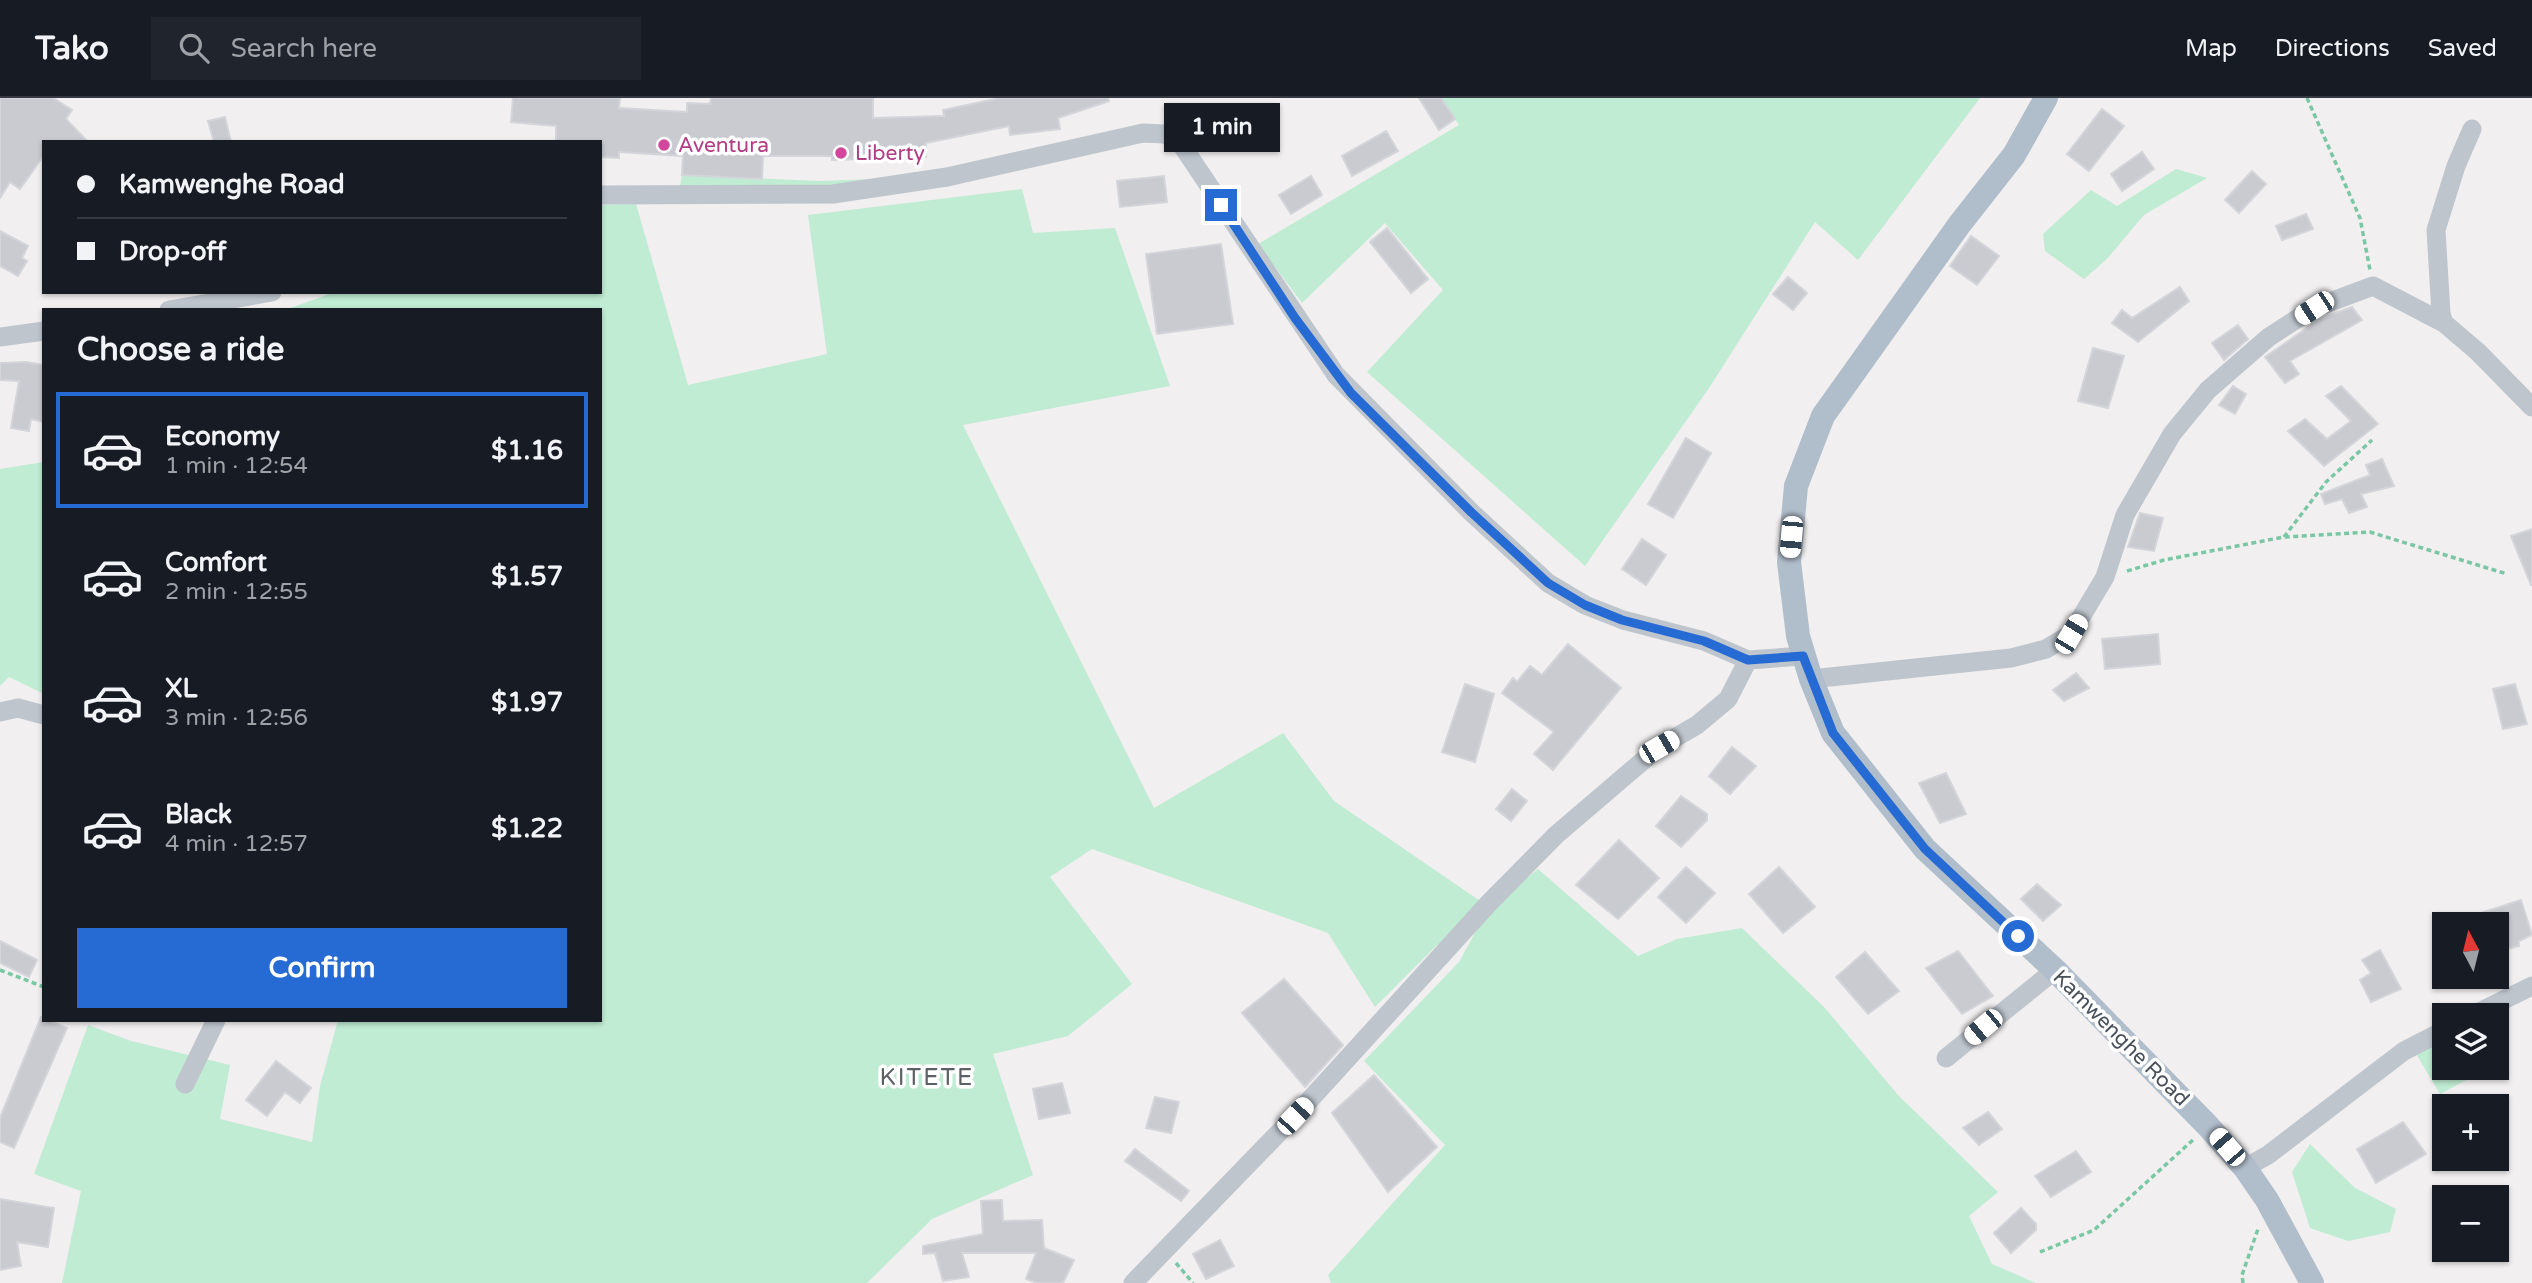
<!DOCTYPE html>
<html lang="en">
<head>
<meta charset="utf-8">
<style>
  body { margin:0; font-family:"Varela Round",sans-serif; background:#20242c; color:#f1f3f6; height:100vh; display:flex; flex-direction:column; font-size:26px; white-space:nowrap }
  * { box-sizing:border-box; margin:0 }
  p { font-size:23px; color:#9ea1a6 }
  .icon { flex:none; width:38px; height:38px; fill:none; stroke:currentColor; stroke-width:2; stroke-linecap:round; stroke-linejoin:round }
  .map { position:relative; flex:1; overflow:hidden }
  .sheet { position:absolute; left:42px; top:210px; width:560px; height:714px; display:flex; flex-direction:column; background:#171b24; border-radius:0px; box-shadow:0 2px 5px #0004 }
  .sheet>* { flex:none }
  .banner { position:absolute; left:42px; top:42px; width:560px; height:154px; border-radius:0px; box-shadow:0 2px 5px #0004; display:grid; align-content:center; height:154px; padding:0 35px; background:#171b24 }
  .needle { width:46px; rotate:353deg }
  .buttons { position:absolute; left:2432px; top:814px; display:grid; gap:14px }
  .buttons a { display:grid; place-items:center; width:77px; height:77px; border-radius:0px; background:#171b24; box-shadow:0 2px 5px #0004; font-size:35px }
  .end { position:absolute; width:32px; height:32px; margin:-16px; border:9px solid #266ad4; background:#fff; box-shadow:0 0 0 4px #fff }
  .from { border-radius:50% }
  .bubble { position:absolute; height:49px; border-radius:0px; background:#171b24; box-shadow:0 2px 5px #0004; font-size:23px; font-weight:700; line-height:49px; text-align:center }
  .car { position:absolute; width:21px; height:42px; margin:-21px -10px; border-radius:9px; box-shadow:0 0 5px 2px #0007; background:linear-gradient(#fff 24%,#345 0 40%,#fff 0 76%,#345 0 86%,#fff 0) }
  .banner b { display:flex; align-items:center; gap:24px; height:66px; font-size:26px }
  .banner b+b { border-top:2px solid #363941 }
  .banner i { width:18px; height:18px; background:#f1f3f6 }
  ul { padding:0; list-style:none }
  li { display:flex; align-items:center; gap:21px; height:116px; margin:0 14px 10px; padding:0 21px; border:4px solid transparent; border-radius:0px }
  li div { flex:1 }
  li b { display:block; font-size:26px }
  li em { font-style:normal; font-weight:700 }
  li.current { border-color:#266ad4 }
  li>.icon { width:63px; height:63px; stroke-width:1.5 }
  h2 { padding:0 35px; font-size:32px; line-height:84px }
  .button { display:flex; gap:14px; margin-top:auto; padding:14px 35px }
  .button a { flex:1; height:80px; border-radius:0px; background:#266ad4; color:#fff; font-size:28px; font-weight:700; line-height:80px; text-align:center }
  header { display:flex; align-items:center; gap:42px; box-sizing:border-box; height:98px; padding:0 35px; background:#171b24; border-bottom:2px solid #363941 }
  header strong { font-size:33px }
  nav { display:flex; gap:38px; margin-inline-start:auto; font-size:24px }
  .search { width:490px; height:63px; background:#20242c; display:flex; align-items:center; gap:18px; box-sizing:border-box; padding:0 24px; border-radius:0px; color:#9ea1a6; font-size:26px }
  .map>svg:first-child { display:block }
  .green { fill:#c0ecd3 }
  .building { fill:#c9cbd1; stroke:#d3d5da; stroke-width:2 }
  .lines { fill:none; stroke-linecap:round; stroke-linejoin:round }
  .path { stroke:#7ac7a5; stroke-width:3.5; stroke-dasharray:5 3.5; stroke-linecap:butt }
  .minor { stroke:#bec5cd; stroke-width:19 }
  .major { stroke:#b0bdcb; stroke-width:24 }
  .route { stroke:#266ad4; stroke-width:9 }
  .hotel-dot { fill:#d1479c; stroke:#fff; stroke-width:2.5 }
  .labels { text-anchor:middle; dominant-baseline:central; stroke-width:7; stroke-linejoin:round; paint-order:stroke }
  .hotel-label { font-size:21px; fill:#b23c85; stroke:#fff; text-anchor:start }
  .street-label { font-size:21px; fill:#48515b; stroke:#fff }
  .quarter-label { font-size:24px; letter-spacing:2px; fill:#5c5f63; stroke:#fff }
</style>
</head>
<body>
<header>
<strong>Tako</strong>
<div class="search"><svg class="icon" aria-label="search" viewBox="0 0 24 24"><circle cx="10" cy="10" r="6"/><path d="M15 15l6 6"/></svg>Search here</div>
<nav><a>Map</a><a>Directions</a><a>Saved</a></nav>
</header>
<div class="map">
<svg width="2532" height="1185" viewBox="0 0 2532 1185">
  <rect width="100%" height="100%" fill="#f1efef"/>
  <path class="green" d="M 1441,0 L 1980,0 L 1858,162 L 1815,124 L 1709,290 L 1585,468 L 1367,274 L 1443,192 L 1385,125 L 1302,205 L 1258,146 L 1459,27 Z
    M 2176,71 L 2207,80 L 2144,117 L 2107,161 L 2084,181 L 2045,153 L 2043,136 L 2091,92 L 2117,108 Z
    M 682,77 L 821,83 L 875,81 L 838,93 L 680,88 Z
    M 1022,91 L 1033,135 L 1115,130 L 1170,288 L 963,327 L 1154,710 L 1283,635 L 1334,703 L 1489,809 L 1538,771 L 1638,858 L 1677,841 L 1742,830 L 1825,910 L 1898,997 L 1998,1094 L 1969,1118 L 1992,1166 L 2036,1185 L 1331,1185 L 1328,1177 L 1445,1047 L 1364,963 L 1459,864 L 1488,811 L 1437,847 L 1375,909 L 1328,835 L 1092,751 L 1050,779 L 1132,886 L 1068,938 L 993,956 L 1033,1077 L 932,1121 L 867,1185 L 62,1185 L 81,1093 L 34,1076 L 88,927 L 131,943 L 230,967 L 220,1021 L 312,1044 L 320,988 L 338,922 L 600,922 L 600,212 L 285,212 L 335,194 L 600,194 L 600,107 L 636,106 L 688,287 L 827,256 L 808,117 Z
    M 44,364 L 44,596 L 9,579 L 0,588 L 0,371 Z
    M 2445,937 L 2445,970 L 2489,970 L 2440,996 L 2415,954 Z
    M 2310,1046 L 2355,1090 L 2396,1111 L 2390,1134 L 2348,1143 L 2310,1130 L 2292,1074 Z"/>
  <path class="building" d="M 0,0 L 53,0 L 72,12 L 66,21 L 88,44 L 44,44 L 44,57 L 20,91 L 10,84 L 0,100 Z
    M 513,0 L 620,0 L 619,10 L 687,14 L 687,5 L 710,6 L 711,0 L 873,0 L 873,20 L 944,18 L 943,12 L 1000,0 L 1108,0 L 1109,3 L 1058,20 L 1060,31 L 1010,37 L 1009,28 L 926,45 L 926,59 L 832,62 L 832,58 L 763,58 L 762,81 L 682,77 L 683,58 L 619,54 L 619,60 L 600,59 L 600,44 L 556,44 L 556,28 L 511,24 Z
    M 1419,0 L 1441,0 L 1455,21 L 1439,32 Z
    M 2102,11 L 2124,28 L 2089,73 L 2067,56 Z
    M 225,19 L 231,44 L 214,44 L 208,23 Z
    M 1386,33 L 1398,53 L 1352,78 L 1342,58 Z
    M 2142,54 L 2154,71 L 2122,93 L 2111,76 Z
    M 2252,73 L 2266,86 L 2239,115 L 2225,102 Z
    M 1164,78 L 1167,104 L 1120,109 L 1117,83 Z
    M 1311,78 L 1322,97 L 1291,116 L 1279,97 Z
    M 2306,116 L 2313,131 L 2282,142 L 2276,128 Z
    M 1387,130 L 1428,181 L 1411,195 L 1370,144 Z
    M 0,133 L 28,148 L 22,160 L 27,163 L 18,178 L 0,168 Z
    M 1971,138 L 1999,158 L 1977,187 L 1950,168 Z
    M 1221,146 L 1233,226 L 1157,236 L 1146,156 Z
    M 1788,179 L 1807,195 L 1793,212 L 1773,196 Z
    M 2180,189 L 2189,203 L 2138,244 L 2112,225 L 2122,212 L 2132,220 Z
    M 2352,209 L 2362,222 L 2290,263 L 2299,276 L 2285,285 L 2265,259 L 2320,221 Z
    M 2238,227 L 2248,241 L 2224,262 L 2212,245 Z
    M 2093,250 L 2124,258 L 2108,310 L 2078,303 Z
    M 26,264 L 44,267 L 44,324 L 31,321 L 29,333 L 11,330 L 19,283 L 0,282 L 0,265 Z
    M 2233,288 L 2246,296 L 2235,316 L 2219,307 Z
    M 2341,288 L 2378,326 L 2324,368 L 2288,333 L 2305,321 L 2327,341 L 2351,323 L 2326,298 Z
    M 1686,340 L 1711,355 L 1673,420 L 1648,406 Z
    M 2382,361 L 2394,388 L 2361,396 L 2367,409 L 2349,415 L 2342,401 L 2325,406 L 2321,396 L 2370,377 L 2366,367 Z
    M 2140,415 L 2163,420 L 2154,453 L 2128,449 Z
    M 2532,431 L 2532,487 L 2531,487 L 2511,438 Z
    M 1642,441 L 1666,457 L 1646,487 L 1622,471 Z
    M 2158,536 L 2160,566 L 2105,571 L 2102,541 Z
    M 1568,546 L 1621,590 L 1553,672 L 1534,656 L 1554,634 L 1502,595 L 1513,580 L 1517,584 L 1530,568 L 1542,577 Z
    M 2076,575 L 2089,590 L 2064,603 L 2053,592 Z
    M 1465,586 L 1494,596 L 1475,664 L 1442,654 Z
    M 2515,586 L 2527,626 L 2503,631 L 2493,591 Z
    M 1732,649 L 1756,668 L 1730,696 L 1709,678 Z
    M 1946,675 L 1966,716 L 1940,725 L 1919,685 Z
    M 1512,691 L 1527,703 L 1511,723 L 1496,711 Z
    M 1681,698 L 1707,716 L 1707,722 L 1681,749 L 1656,728 Z
    M 1619,742 L 1659,780 L 1618,821 L 1576,787 Z
    M 1686,769 L 1715,795 L 1686,825 L 1658,799 Z
    M 1779,769 L 1815,809 L 1783,835 L 1749,796 Z
    M 2037,786 L 2061,807 L 2043,823 L 2021,801 Z
    M 2521,802 L 2532,837 L 2519,843 L 2519,848 L 2504,852 L 2497,841 L 2497,826 L 2457,826 L 2456,823 Z
    M 0,843 L 37,862 L 29,879 L 0,865 Z
    M 2380,852 L 2401,891 L 2371,904 L 2360,882 L 2371,875 L 2362,862 Z
    M 1958,853 L 1993,898 L 1962,916 L 1926,870 Z
    M 1865,854 L 1899,893 L 1868,916 L 1836,879 Z
    M 1284,881 L 1343,947 L 1305,989 L 1242,915 Z
    M 41,919 L 67,930 L 14,1050 L 0,1044 L 0,1020 Z
    M 276,963 L 311,990 L 300,1005 L 285,994 L 267,1018 L 246,1002 Z
    M 1374,977 L 1437,1049 L 1388,1094 L 1332,1015 Z
    M 1062,985 L 1070,1015 L 1039,1021 L 1033,991 Z
    M 1155,999 L 1179,1004 L 1171,1035 L 1146,1030 Z
    M 1988,1014 L 2002,1031 L 1979,1047 L 1963,1030 Z
    M 2403,1024 L 2426,1056 L 2376,1085 L 2357,1051 Z
    M 1135,1051 L 1189,1093 L 1181,1103 L 1125,1063 Z
    M 2076,1053 L 2091,1074 L 2051,1099 L 2035,1078 Z
    M 0,1101 L 54,1110 L 48,1149 L 17,1144 L 21,1168 L 0,1172 Z
    M 1002,1102 L 1003,1123 L 1042,1122 L 1044,1150 L 1074,1162 L 1063,1185 L 1037,1185 L 1026,1181 L 1036,1155 L 962,1155 L 969,1179 L 943,1183 L 935,1155 L 923,1156 L 923,1148 L 983,1136 L 981,1103 Z
    M 2021,1110 L 2036,1126 L 2036,1132 L 2011,1155 L 1994,1135 Z
    M 1220,1142 L 1234,1168 L 1206,1181 L 1193,1156 Z"/>
  <g class="lines">
    <path class="path" d="M 2307,0 L 2360,120 L 2370,172
      M 2284,439 L 2326,384 L 2372,342
      M 2127,473 L 2164,462 L 2284,439 L 2370,434 L 2507,476
      M 0,872 L 44,889
      M 2040,1154 L 2094,1132 L 2194,1041
      M 1176,1165 L 1193,1185
      M 2243,1185 L 2242,1177 L 2258,1131"/>
    <path class="minor" d="M 2472,31 L 2456,68 L 2436,132 L 2441,216 L 2444,225 L 2478,254 L 2532,309
      M 600,97 L 833,96 L 947,79 L 1143,35 L 1165,36 L 1181,46 L 1336,277 L 1471,414 L 1548,485 L 1585,507 L 1623,522 L 1704,543 L 1748,562 L 1803,558
      M 169,212 L 272,194
      M 0,239 L 44,233
      M 1811,581 L 2011,560 L 2046,551 L 2071,536 L 2105,479 L 2125,417 L 2172,336 L 2208,292 L 2269,239 L 2314,210 L 2373,188 L 2444,225
      M 0,614 L 18,610 L 44,617
      M 2473,917 L 2532,888
      M 1946,960 L 2055,872
      M 185,986 L 216,922
      M 2245,1070 L 2268,1057 L 2404,953 L 2445,932
      M 1133,1185 L 1295,1018 L 1489,805 L 1556,737 L 1659,649 L 1697,627 L 1728,601 L 1748,562"/>
    <path class="major" d="M 2046,0 L 2014,57 L 1959,127 L 1823,318 L 1796,388 L 1789,464 L 1798,538 L 1811,581 L 1833,635 L 1925,751 L 2055,872 L 2208,1028 L 2245,1070 L 2267,1102 L 2312,1185"/>
  </g>
  <g class="lines">
    <path class="route" d="M 1221,107 L 1295,220 L 1351,295 L 1471,414 L 1548,485 L 1585,507 L 1622,522 L 1704,543 L 1748,562 L 1803,558 L 1833,635 L 1925,751 L 2018,838"/>
  </g>
  <g class="hotel-dot">
    <circle cx="664" cy="47" r="7"/>
    <circle cx="841" cy="55" r="7"/>
  </g>
  <g class="labels">
    <g class="hotel-label">
      <text x="678" y="47">Aventura</text>
      <text x="855" y="55">Liberty</text>
    </g>
    <g class="street-label">
      <text transform="translate(2121 940) rotate(45)">Kamwenghe Road</text>
    </g>
    <g class="quarter-label">
      <text x="927" y="979">KITETE</text>
    </g>
  </g>
</svg>
<div class="buttons">
<a><svg class="needle" viewBox="-14 -14 28 28"><path d="M0-13l5 13h-10z" fill="#e53935"/><path d="M0 13l5-13h-10z" fill="#9ea1a6"/></svg></a>
<a><svg class="icon" aria-label="layers" viewBox="0 0 24 24"><path d="M12 4l9 5-9 5-9-5zM3 14l9 5 9-5"/></svg></a>
<a>+</a>
<a>−</a>
</div>
<i class="end from" style="left:2018px;top:838px"></i>
<i class="end" style="left:1221px;top:107px"></i>
<div class="bubble" style="left:1164px;top:5px;width:116px">1 min</div>
<i class="car" style="left:2314px;top:210px;rotate:237deg"></i>
<i class="car" style="left:1791px;top:439px;rotate:185deg"></i>
<i class="car" style="left:2071px;top:536px;rotate:31deg"></i>
<i class="car" style="left:1659px;top:649px;rotate:60deg"></i>
<i class="car" style="left:1983px;top:929px;rotate:230deg"></i>
<i class="car" style="left:1295px;top:1018px;rotate:43deg"></i>
<i class="car" style="left:2227px;top:1049px;rotate:319deg"></i>
<div class="banner">
<b><i class="from"></i>Kamwenghe Road</b>
<b><i></i>Drop-off</b>
</div>
<section class="sheet">
<h2>Choose a ride</h2>
<ul>
<li class="current"><svg class="icon" aria-label="car" viewBox="0 0 24 24"><path d="M5 17H2v-5l4-1 3-4h7l3 4 3 1v5h-3M9 17h6M6 11h13"/><circle cx="7" cy="17" r="2"/><circle cx="17" cy="17" r="2"/></svg><div><b>Economy</b><p>1 min · 12:54</p></div><em>$1.16</em></li>
<li><svg class="icon" aria-label="car" viewBox="0 0 24 24"><path d="M5 17H2v-5l4-1 3-4h7l3 4 3 1v5h-3M9 17h6M6 11h13"/><circle cx="7" cy="17" r="2"/><circle cx="17" cy="17" r="2"/></svg><div><b>Comfort</b><p>2 min · 12:55</p></div><em>$1.57</em></li>
<li><svg class="icon" aria-label="car" viewBox="0 0 24 24"><path d="M5 17H2v-5l4-1 3-4h7l3 4 3 1v5h-3M9 17h6M6 11h13"/><circle cx="7" cy="17" r="2"/><circle cx="17" cy="17" r="2"/></svg><div><b>XL</b><p>3 min · 12:56</p></div><em>$1.97</em></li>
<li><svg class="icon" aria-label="car" viewBox="0 0 24 24"><path d="M5 17H2v-5l4-1 3-4h7l3 4 3 1v5h-3M9 17h6M6 11h13"/><circle cx="7" cy="17" r="2"/><circle cx="17" cy="17" r="2"/></svg><div><b>Black</b><p>4 min · 12:57</p></div><em>$1.22</em></li>
</ul>
<div class="button"><a>Confirm</a></div>
</section>
</div>
</body>
</html>
